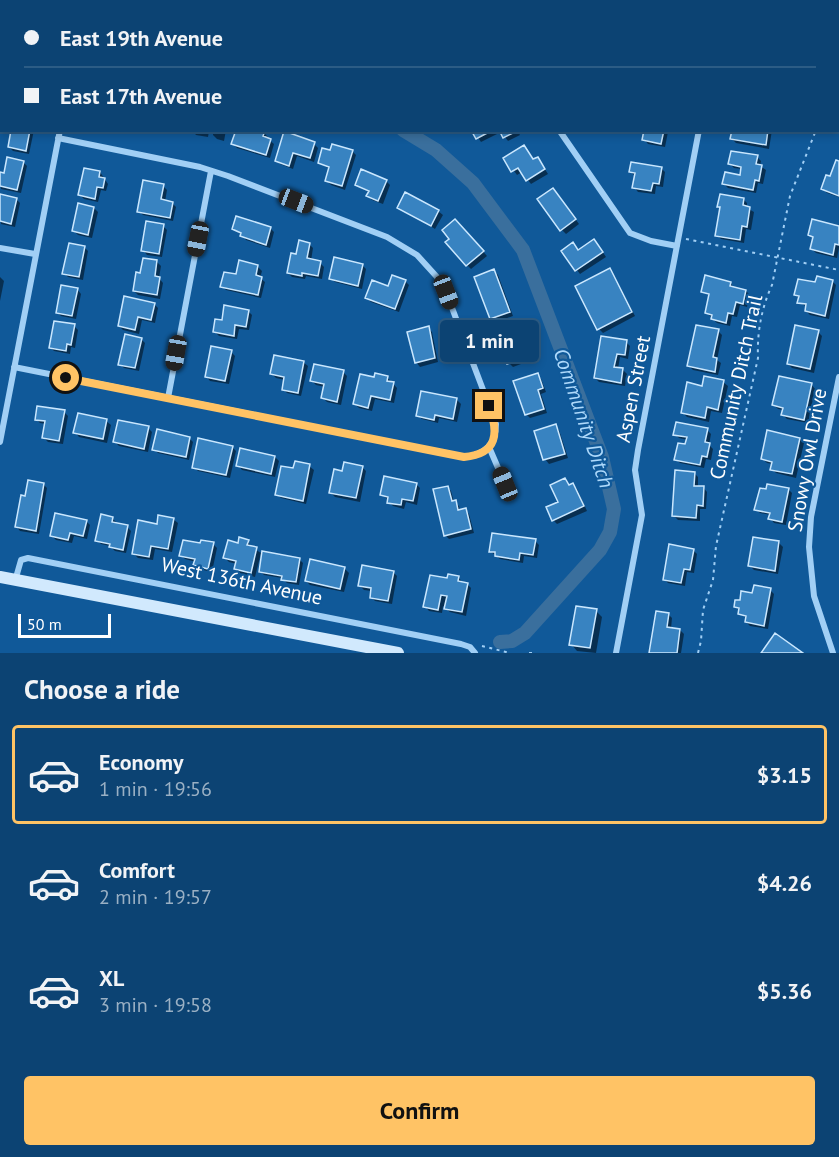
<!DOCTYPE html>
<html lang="en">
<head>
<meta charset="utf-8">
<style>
  body { margin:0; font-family:"PT Sans",sans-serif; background:#154a78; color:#f1f3f6; height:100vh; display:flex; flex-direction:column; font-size:22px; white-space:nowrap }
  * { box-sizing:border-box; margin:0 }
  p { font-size:20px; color:#9ab0c4 }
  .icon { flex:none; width:33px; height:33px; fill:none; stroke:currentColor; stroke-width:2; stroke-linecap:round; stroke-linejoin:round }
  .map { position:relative; height:653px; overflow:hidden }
  .drawer { display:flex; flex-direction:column; background:#0c4373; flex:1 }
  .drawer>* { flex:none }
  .banner { position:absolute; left:0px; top:0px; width:840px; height:132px; box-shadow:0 3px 9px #0003,0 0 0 2px #2c5c85; display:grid; align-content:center; height:132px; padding:0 24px; background:#0c4373 }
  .scale { position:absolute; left:18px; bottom:15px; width:93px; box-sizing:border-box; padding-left:6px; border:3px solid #fff; border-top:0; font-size:16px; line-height:21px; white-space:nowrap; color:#fff; -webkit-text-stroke:4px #105999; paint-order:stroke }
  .end { position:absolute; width:27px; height:27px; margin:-14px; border:8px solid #ffc365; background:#111; box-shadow:0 0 0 3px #111 }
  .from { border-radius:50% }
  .bubble { position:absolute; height:42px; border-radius:6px; background:#0c4373; box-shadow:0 3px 9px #0003,0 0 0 2px #2c5c85; font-size:20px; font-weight:600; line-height:42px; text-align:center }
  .car { position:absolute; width:18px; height:36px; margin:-18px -9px; border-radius:8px; box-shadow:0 0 4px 2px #0007; background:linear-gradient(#222 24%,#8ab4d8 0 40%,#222 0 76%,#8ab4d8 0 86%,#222 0) }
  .banner b { display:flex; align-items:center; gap:21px; height:57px; font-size:22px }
  .banner b+b { border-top:2px solid #2c5c85 }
  .banner i { width:15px; height:15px; background:#f1f3f6 }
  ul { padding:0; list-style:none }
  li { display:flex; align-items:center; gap:18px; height:99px; margin:0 12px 9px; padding:0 12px; border:3px solid transparent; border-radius:6px }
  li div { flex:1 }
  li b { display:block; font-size:22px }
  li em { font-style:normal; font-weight:600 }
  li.on { border-color:#ffc365 }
  li>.icon { width:54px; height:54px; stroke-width:1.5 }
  h2 { padding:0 24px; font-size:27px; line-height:72px }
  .primary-button { display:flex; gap:12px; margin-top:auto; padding:12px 24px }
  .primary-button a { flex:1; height:69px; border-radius:6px; background:#ffc365; color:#111; font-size:24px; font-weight:600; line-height:69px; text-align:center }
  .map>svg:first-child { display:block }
  .shadow { fill:#0007 }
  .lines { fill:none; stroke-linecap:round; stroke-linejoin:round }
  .canal { stroke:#3a6f9d; stroke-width:14 }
  .building { fill:#3883c1; stroke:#cae7fe; stroke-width:1.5 }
  .path { stroke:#a1cff5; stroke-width:2; stroke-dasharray:3 4.5; stroke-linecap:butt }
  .minor { stroke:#a1cff5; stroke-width:6 }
  .secondary { stroke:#d1e9fd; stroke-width:12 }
  .route { stroke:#ffc365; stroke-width:8 }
  .labels { text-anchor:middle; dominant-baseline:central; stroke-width:4.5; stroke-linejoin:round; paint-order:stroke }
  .street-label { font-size:20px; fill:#fff; stroke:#105999 }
  .water-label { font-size:21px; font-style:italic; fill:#aed9fb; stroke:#105999 }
</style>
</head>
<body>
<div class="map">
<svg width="839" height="653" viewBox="0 0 839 653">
  <rect width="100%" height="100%" fill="#105999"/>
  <path class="shadow" d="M 42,0 L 59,0 L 59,2 Z
    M 118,0 L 127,0 L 136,2 L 118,2 Z
    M 603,0 L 628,0 L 603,2 Z
    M 661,0 L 687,0 L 687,2 L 661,2 Z
    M 775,0 L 796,0 L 775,2 Z
    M 13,130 L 34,130 L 29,154 L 13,151 L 9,147 Z
    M 192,130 L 226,130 L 224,141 L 217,139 L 213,135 L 213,132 L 209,131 L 208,137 L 196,135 Z
    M 256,130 L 264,133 L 268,137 L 268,139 L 274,144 L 270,158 L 237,148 L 233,144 L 255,134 Z
    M 473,130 L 517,130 L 520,135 L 508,141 L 501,132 L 481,142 Z
    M 642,130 L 674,130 L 674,133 L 668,132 L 665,147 L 648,144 L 644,139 L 644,132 Z
    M 733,130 L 772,130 L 769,149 L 736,143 L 732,139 Z
    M 285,133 L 314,144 L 318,148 L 314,162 L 297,156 L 293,169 L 280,164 L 276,160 Z
    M 524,147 L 534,161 L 541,163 L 548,174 L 531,184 L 522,172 L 517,175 L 505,158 Z
    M 352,151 L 356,155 L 345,190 L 331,185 L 327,181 L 330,169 L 319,163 Z
    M 757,157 L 761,161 L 760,166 L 766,170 L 763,184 L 758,183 L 756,193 L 728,188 L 724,184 L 741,177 L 742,169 L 734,168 L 730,164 Z
    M 23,162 L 27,166 L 21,193 L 1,189 L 0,174 L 5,175 Z
    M 839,163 L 839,197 L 827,193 L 823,189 Z
    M 661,168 L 665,172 L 663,187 L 656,186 L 655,194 L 638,192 L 634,187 L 635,176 L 630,171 Z
    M 100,172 L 108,184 L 106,191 L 101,190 L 98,202 L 84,199 L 80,195 Z
    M 386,181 L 390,185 L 383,204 L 372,200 L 368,196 L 369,192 L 356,185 Z
    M 163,186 L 167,190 L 165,202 L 172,203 L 176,207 L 173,221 L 143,215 L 139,211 Z
    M 557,194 L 579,224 L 566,234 L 562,230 Z
    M 16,199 L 20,203 L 15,227 L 1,224 L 0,203 Z
    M 743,199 L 747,203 L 747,208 L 754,212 L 751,230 L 746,229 L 744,243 L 721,239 L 717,235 L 722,209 L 719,206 Z
    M 399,207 L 438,211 L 443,215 L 435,229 Z
    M 94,208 L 98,212 L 92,238 L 78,235 L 74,231 Z
    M 163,226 L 167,230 L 162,257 L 147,255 L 143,250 Z
    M 839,227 L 839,248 L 837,258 L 816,253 L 812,249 L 814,239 L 810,235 Z
    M 270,228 L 274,232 L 270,248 L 246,240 L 242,235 L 233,229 Z
    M 468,234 L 487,256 L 471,269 L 467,265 Z
    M 309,244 L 313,248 L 311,261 L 320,263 L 324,267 L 322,279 L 306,276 L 305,279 L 292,277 L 288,273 L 297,256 Z
    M 573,244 L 579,251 L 598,245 L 606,257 L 580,274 L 563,251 Z
    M 84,247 L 88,251 L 83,280 L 68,277 L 64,273 Z
    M 157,262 L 161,266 L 159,278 L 163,283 L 160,299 L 138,295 L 134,291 L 141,275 Z
    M 362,265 L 366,269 L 362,289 L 335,282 L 331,278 Z
    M 257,266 L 262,271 L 260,278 L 265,282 L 261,298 L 226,290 L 222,286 L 237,276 Z
    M 609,270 L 613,274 L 635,316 L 603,333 L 599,329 Z
    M 494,271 L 498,275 L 513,316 L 495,322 L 491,318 Z
    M 0,277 L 4,281 L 0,301 Z
    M 405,281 L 409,285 L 399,312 L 371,302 L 367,298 Z
    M 832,281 L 836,285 L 829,319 L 810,315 L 806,311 L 807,307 L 799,302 L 800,299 L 796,295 L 817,284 Z
    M 731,283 L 734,289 L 746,291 L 750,295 L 747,307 L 740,305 L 737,317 L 732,316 L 730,326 L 717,323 L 706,312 L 710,296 L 703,291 Z
    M 77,289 L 81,294 L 76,319 L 61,316 L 57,312 Z
    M 154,304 L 158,308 L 155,323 L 142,320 L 139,334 L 123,330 L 119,326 Z
    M 248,311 L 252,315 L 249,330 L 239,329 L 237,339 L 219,336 L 215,332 L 223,322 Z
    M 519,325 L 523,329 L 527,341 L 522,343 L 529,361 L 513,367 L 509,363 Z
    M 74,326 L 78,330 L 75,348 L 71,347 L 70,354 L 54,351 L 50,347 Z
    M 428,328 L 432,332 L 438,362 L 420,367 L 416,362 Z
    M 718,331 L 722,335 L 717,360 L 721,363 L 718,375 L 693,370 L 689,366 Z
    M 818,332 L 822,336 L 814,373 L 792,368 L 788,364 Z
    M 141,339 L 145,343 L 139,371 L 124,368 L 120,364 Z
    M 626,342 L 630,346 L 628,359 L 620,357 L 618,369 L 623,370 L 627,374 L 625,386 L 599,382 L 595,378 Z
    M 231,352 L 235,356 L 229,384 L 210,381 L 206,376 Z
    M 303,362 L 308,366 L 301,396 L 287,393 L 283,389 L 285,380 L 276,378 L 272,374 Z
    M 343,372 L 347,376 L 341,405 L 327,402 L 323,398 L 325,387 L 316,385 L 312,381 Z
    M 537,374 L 541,379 L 546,392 L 541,394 L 547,413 L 530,418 L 526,414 Z
    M 387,377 L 397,388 L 394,403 L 375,399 L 372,411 L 359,408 L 355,404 Z
    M 723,382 L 728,386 L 722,413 L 711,411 L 709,422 L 687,417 L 683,413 Z
    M 811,384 L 815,389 L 808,423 L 787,419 L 783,415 L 784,410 L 778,409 L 774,405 Z
    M 457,400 L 461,404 L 457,422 L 439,418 L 438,423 L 422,419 L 417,415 Z
    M 64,412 L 68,416 L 63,444 L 48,442 L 44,438 L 46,424 L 40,423 L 36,419 Z
    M 106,421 L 111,425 L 107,443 L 79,437 L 75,432 Z
    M 555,426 L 559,430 L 568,458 L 549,464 L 545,459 Z
    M 148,428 L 152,432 L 148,452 L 119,446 L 115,442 Z
    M 707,430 L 711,434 L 709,445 L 713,449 L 711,460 L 706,459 L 704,468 L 680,463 L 676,459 L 687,446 L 688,440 L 679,438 L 675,434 Z
    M 189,438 L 193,442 L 189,460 L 158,453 L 154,449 Z
    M 800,439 L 804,443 L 796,478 L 776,473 L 772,469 L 773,464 L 767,463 L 763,459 Z
    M 232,447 L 236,451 L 230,478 L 198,471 L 194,467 Z
    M 275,457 L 279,461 L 275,477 L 242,470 L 238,465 Z
    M 309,466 L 314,470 L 306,504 L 281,498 L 277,494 L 294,470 Z
    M 362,467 L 366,471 L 360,502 L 335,497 L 331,493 L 344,473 Z
    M 694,473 L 698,477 L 698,487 L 703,487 L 707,492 L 706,509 L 700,509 L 700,521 L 678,520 L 674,516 Z
    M 565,480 L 570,486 L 573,484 L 577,489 L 587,511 L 557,524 L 553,520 Z
    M 43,484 L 47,488 L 39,534 L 20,531 L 16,526 L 26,497 Z
    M 416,484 L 420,488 L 417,505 L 406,502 L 404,509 L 393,506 L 389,502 L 389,500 L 382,495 Z
    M 447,487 L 451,491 L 454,502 L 459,506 L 460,511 L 465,510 L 469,514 L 474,533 L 449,539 L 445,535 Z
    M 788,489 L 792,493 L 786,525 L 774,523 L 770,518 L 771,515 L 760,513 L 756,509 Z
    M 112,518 L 116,522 L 116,524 L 127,527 L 131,531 L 126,553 L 115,551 L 110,546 L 101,544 L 97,540 Z
    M 173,519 L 178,523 L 172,552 L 155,549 L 153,560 L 138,558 L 133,553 L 158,526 Z
    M 86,521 L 90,525 L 87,539 L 74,536 L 72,543 L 56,540 L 52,536 Z
    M 248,541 L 251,547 L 261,553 L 255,577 L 240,573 L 236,569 L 237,564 L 229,562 L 225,558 L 239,544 Z
    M 535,541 L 539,545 L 537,558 L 524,556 L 523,563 L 500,559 L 490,551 Z
    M 779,543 L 783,547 L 778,574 L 754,570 L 750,566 Z
    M 213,544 L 217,548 L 212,572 L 199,569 L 195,565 L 196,562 L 185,559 L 181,555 Z
    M 693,550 L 697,554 L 694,573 L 687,572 L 685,586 L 668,583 L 664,579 Z
    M 299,559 L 303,563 L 299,585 L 287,583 L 282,578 L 264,575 L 260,571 Z
    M 345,569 L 349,573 L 344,592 L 310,585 L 306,581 Z
    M 393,572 L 397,576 L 392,604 L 375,601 L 371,597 L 372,591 L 364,590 L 360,586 Z
    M 459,577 L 462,583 L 467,584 L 471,588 L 466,616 L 450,612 L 443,606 L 442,613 L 429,611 L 425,606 L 448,580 Z
    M 770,590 L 774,594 L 768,629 L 750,626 L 746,622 L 747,618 L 740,614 L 740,611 L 736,606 L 754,595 Z
    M 596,611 L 602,617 L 596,653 L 577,651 L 571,644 Z
    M 657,612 L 668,614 L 672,618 L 671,629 L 680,630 L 684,634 L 681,653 L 651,653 Z"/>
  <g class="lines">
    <path class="canal" d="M 225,2 L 226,0
      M 403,130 L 436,150 L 473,183 L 523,250 L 602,457 L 614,509 L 610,532 L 600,550 L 525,633 L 512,641 L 500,642"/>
  </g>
  <path class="building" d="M 11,130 L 30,130 L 26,151 L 8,147 Z
    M 236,130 L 265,131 L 263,136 L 271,139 L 266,155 L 231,144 Z
    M 471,130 L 493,130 L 476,139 Z
    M 499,130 L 517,130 L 517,131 L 503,138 Z
    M 644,130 L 664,130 L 661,144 L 642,140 Z
    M 732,130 L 768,130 L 766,145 L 730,139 Z
    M 284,131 L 315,142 L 310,158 L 293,153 L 289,166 L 275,161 Z
    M 332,144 L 353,150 L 342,186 L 325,181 L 329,167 L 318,163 L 322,148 L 330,150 Z
    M 524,145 L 533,159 L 538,157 L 545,169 L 526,181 L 518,168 L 511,172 L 503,158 Z
    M 731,151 L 758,155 L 756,164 L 762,165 L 759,181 L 755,180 L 753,190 L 722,184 L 725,172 L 740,175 L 741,167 L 728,164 Z
    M 7,157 L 24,161 L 17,190 L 0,186 L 0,172 L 4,173 Z
    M 836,160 L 839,161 L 839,196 L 821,189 L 826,175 L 830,176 Z
    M 631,162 L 662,167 L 659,184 L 653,183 L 651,191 L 632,188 L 635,173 L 629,172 Z
    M 84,168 L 100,171 L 99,177 L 105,178 L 103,188 L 97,187 L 95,199 L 78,195 Z
    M 361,169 L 387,180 L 378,201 L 366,196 L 369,191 L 355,185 Z
    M 143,180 L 164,184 L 161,199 L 173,202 L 170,218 L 137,212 Z
    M 553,188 L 576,219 L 560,231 L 537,199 Z
    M 405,192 L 439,210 L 431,226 L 397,208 Z
    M 0,194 L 17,198 L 11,224 L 0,221 Z
    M 720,194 L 744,198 L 743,205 L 750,207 L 747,227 L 742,226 L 740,240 L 715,236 L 720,207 L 717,207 Z
    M 78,203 L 94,207 L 88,235 L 72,231 Z
    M 236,216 L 271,227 L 266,245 L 240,236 L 241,233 L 232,229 Z
    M 455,219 L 484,251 L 466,266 L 445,242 L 449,239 L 442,230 Z
    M 812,219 L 839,226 L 839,245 L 835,244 L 833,255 L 810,249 L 813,237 L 808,235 Z
    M 146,221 L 164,224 L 159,254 L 141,251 Z
    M 594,239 L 603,252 L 575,271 L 561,251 L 573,242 L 578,250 Z
    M 299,240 L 310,243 L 307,258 L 321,261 L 318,276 L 302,273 L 302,276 L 287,273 L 291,253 L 296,254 Z
    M 69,243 L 85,246 L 79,277 L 62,274 Z
    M 334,257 L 363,264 L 358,286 L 329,279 Z
    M 143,258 L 157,260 L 155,276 L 160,277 L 157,295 L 133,291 L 136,272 L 140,273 Z
    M 239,260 L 258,265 L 256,275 L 262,277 L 258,295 L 220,287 L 224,272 L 236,274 Z
    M 610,268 L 632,312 L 597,330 L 575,286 Z
    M 494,269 L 510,312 L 490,319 L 474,277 Z
    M 392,275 L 406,280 L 395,309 L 365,298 L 372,280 L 388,286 Z
    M 705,275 L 731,282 L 730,286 L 746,290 L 743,304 L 736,302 L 733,314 L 728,313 L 726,323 L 711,319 L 712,315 L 705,313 L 709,294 L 701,292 Z
    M 817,276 L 833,280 L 825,316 L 805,311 L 806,304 L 797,303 L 799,296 L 794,295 L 798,279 L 815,282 Z
    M 61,285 L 78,288 L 72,316 L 56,313 Z
    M 124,296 L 155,303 L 151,320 L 138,317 L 135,330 L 118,326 Z
    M 224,305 L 249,310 L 246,327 L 235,325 L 234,336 L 213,332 L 215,319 L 222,320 Z
    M 54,321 L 75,324 L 71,345 L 67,344 L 66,351 L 49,348 Z
    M 519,323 L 524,337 L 519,339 L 526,357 L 507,364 L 496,332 Z
    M 696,325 L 719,329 L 713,357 L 717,358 L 715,372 L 687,366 Z
    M 795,325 L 819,330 L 810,369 L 787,364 Z
    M 429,326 L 435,358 L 415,363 L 407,332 Z
    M 125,334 L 142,338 L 135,368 L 118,365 Z
    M 601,336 L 627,340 L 625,355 L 617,354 L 614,367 L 623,368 L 621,383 L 594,378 Z
    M 211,346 L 232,350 L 225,381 L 205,377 Z
    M 274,355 L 304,361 L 298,393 L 282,390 L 284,377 L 270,374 Z
    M 314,364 L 344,370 L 337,402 L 321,398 L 324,384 L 310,381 Z
    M 375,373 L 388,376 L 387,381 L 394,382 L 390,400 L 371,396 L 368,408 L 353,404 L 360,374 L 374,377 Z
    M 538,373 L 543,388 L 538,390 L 544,409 L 525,415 L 513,381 Z
    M 704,376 L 724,380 L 718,410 L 707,407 L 705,418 L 681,413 L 687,382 L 702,386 Z
    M 779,376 L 812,383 L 804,420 L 781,415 L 783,408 L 772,405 Z
    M 421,391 L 457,398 L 453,419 L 435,415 L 434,420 L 416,416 Z
    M 37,406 L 65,410 L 59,441 L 42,438 L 45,421 L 35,420 Z
    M 78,413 L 107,419 L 103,439 L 73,433 Z
    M 118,420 L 149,426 L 144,449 L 113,442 Z
    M 676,422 L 708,428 L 705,442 L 710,443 L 707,457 L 702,456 L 700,465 L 674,460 L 678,443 L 685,444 L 687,437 L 673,435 Z
    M 556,424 L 565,454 L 543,460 L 534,431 Z
    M 157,429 L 190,437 L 186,457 L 152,450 Z
    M 767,430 L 800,438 L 792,474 L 770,470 L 772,462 L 761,459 Z
    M 198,438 L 233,446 L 226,475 L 192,468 Z
    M 240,448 L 275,456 L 271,474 L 236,466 Z
    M 295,461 L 310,464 L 303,501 L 275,495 L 281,466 L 293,468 Z
    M 344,462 L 363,466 L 356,498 L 329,493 L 334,469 L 342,471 Z
    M 675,470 L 695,472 L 694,486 L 704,486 L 703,506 L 697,505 L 696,518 L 672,516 Z
    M 384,476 L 417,483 L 413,501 L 402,499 L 401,505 L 387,503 L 388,497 L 380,495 Z
    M 565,478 L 569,485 L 573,483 L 584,506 L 552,521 L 546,507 L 558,502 L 550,485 Z
    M 28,480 L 44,483 L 36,531 L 15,527 L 21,495 L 25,496 Z
    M 767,484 L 789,488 L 782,522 L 768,519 L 770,513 L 754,510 L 760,488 L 766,489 Z
    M 448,486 L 452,501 L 456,500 L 458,510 L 466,508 L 471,529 L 444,536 L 433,489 Z
    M 55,513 L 87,520 L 83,536 L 70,533 L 68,540 L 50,536 Z
    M 101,514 L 113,517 L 112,522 L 128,525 L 123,550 L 109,547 L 110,544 L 95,541 Z
    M 158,515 L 174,518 L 168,549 L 151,546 L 149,557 L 132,554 L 138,520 L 157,524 Z
    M 492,533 L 536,539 L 533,555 L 520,553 L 519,560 L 495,556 L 495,552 L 489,552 Z
    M 239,537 L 249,540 L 247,545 L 257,547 L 251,573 L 234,569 L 236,561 L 223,558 L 228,540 L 238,543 Z
    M 753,537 L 779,541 L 775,571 L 748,566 Z
    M 183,540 L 200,543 L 201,540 L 214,542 L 208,569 L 193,565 L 195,559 L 179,556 Z
    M 669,544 L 694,549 L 690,570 L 684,569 L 681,583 L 663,580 Z
    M 262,551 L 300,558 L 296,582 L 281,580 L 282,576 L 259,572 Z
    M 310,559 L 345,567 L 340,589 L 305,581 Z
    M 362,565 L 394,571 L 388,601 L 370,598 L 371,588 L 358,586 Z
    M 448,574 L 459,576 L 458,581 L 468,583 L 462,612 L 444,609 L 447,596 L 441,595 L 438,610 L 423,607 L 430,575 L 447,578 Z
    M 754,585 L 771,588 L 764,626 L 745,622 L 746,616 L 738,614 L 739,608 L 734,607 L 735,600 L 740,600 L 741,591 L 752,593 Z
    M 576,606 L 597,609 L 590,648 L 569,645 Z
    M 656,611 L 669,613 L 667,627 L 680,629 L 677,653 L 649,653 Z
    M 775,633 L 803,653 L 761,653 Z"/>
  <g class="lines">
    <path class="path" d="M 838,72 L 839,71
      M 686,239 L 839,270
      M 482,646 L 510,653
      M 529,653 L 536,653
      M 698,653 L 701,641 L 703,610 L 713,580 L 716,546 L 758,358 C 757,333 761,309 772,285 L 790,196 L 816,130"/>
    <path class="minor" d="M 331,0 L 341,2
      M 85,2 L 85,0
      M 551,2 L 551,0
      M 724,2 L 724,0
      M 559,130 L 630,233 L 651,241 L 677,246
      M 0,248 L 35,254
      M 14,367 L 464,457 C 484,455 496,444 496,424 L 446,292 L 437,277 L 417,255 L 387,237 L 228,176 L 200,167 L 58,138
      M 168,398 L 211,171
      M 0,442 L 60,130
      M 489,447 L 505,484
      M 15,581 L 21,560 L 28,558 L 461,644 L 470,647 L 475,653
      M 616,653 L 642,515 L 635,470 L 638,450 L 699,130
      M 833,653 L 814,596 L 809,547 L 811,517 L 839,377"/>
    <path class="secondary" d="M 0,577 L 398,653"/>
  </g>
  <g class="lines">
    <path class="route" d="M 66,378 L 464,457 C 498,454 499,433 489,406"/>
  </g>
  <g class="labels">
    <g class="street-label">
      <text transform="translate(736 387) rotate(-78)">Community Ditch Trail</text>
      <text transform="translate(633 389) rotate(-79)">Aspen Street</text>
      <text transform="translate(807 460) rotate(-80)">Snowy Owl Drive</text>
      <text transform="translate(242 581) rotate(12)">West 136th Avenue</text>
    </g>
    <g class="water-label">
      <text transform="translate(584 418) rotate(71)">Community Ditch</text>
    </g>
  </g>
</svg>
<div class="scale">50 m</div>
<i class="end from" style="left:66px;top:378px"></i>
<i class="end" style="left:489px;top:406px"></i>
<div class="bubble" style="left:440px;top:320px;width:99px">1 min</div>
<i class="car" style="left:296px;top:201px;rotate:111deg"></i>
<i class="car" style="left:198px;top:239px;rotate:191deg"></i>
<i class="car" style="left:446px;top:292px;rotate:159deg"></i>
<i class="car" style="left:176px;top:353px;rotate:190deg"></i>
<i class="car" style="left:505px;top:484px;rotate:338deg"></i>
<div class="banner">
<b><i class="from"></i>East 19th Avenue</b>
<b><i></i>East 17th Avenue</b>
</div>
</div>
<section class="drawer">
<h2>Choose a ride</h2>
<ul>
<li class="on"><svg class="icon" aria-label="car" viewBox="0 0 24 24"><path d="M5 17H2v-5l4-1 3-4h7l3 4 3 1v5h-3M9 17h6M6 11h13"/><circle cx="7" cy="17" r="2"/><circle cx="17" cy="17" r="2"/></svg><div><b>Economy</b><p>1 min · 19:56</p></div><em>$3.15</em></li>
<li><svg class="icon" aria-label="car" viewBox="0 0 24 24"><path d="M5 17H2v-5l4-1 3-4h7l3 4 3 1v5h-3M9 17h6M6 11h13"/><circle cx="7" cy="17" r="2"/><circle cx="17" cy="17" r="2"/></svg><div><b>Comfort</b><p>2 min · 19:57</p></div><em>$4.26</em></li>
<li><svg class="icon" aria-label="car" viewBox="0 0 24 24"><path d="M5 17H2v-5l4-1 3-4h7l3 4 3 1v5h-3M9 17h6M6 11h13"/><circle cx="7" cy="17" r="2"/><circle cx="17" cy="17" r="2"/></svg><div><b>XL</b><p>3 min · 19:58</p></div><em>$5.36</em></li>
</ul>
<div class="primary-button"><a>Confirm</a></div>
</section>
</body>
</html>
